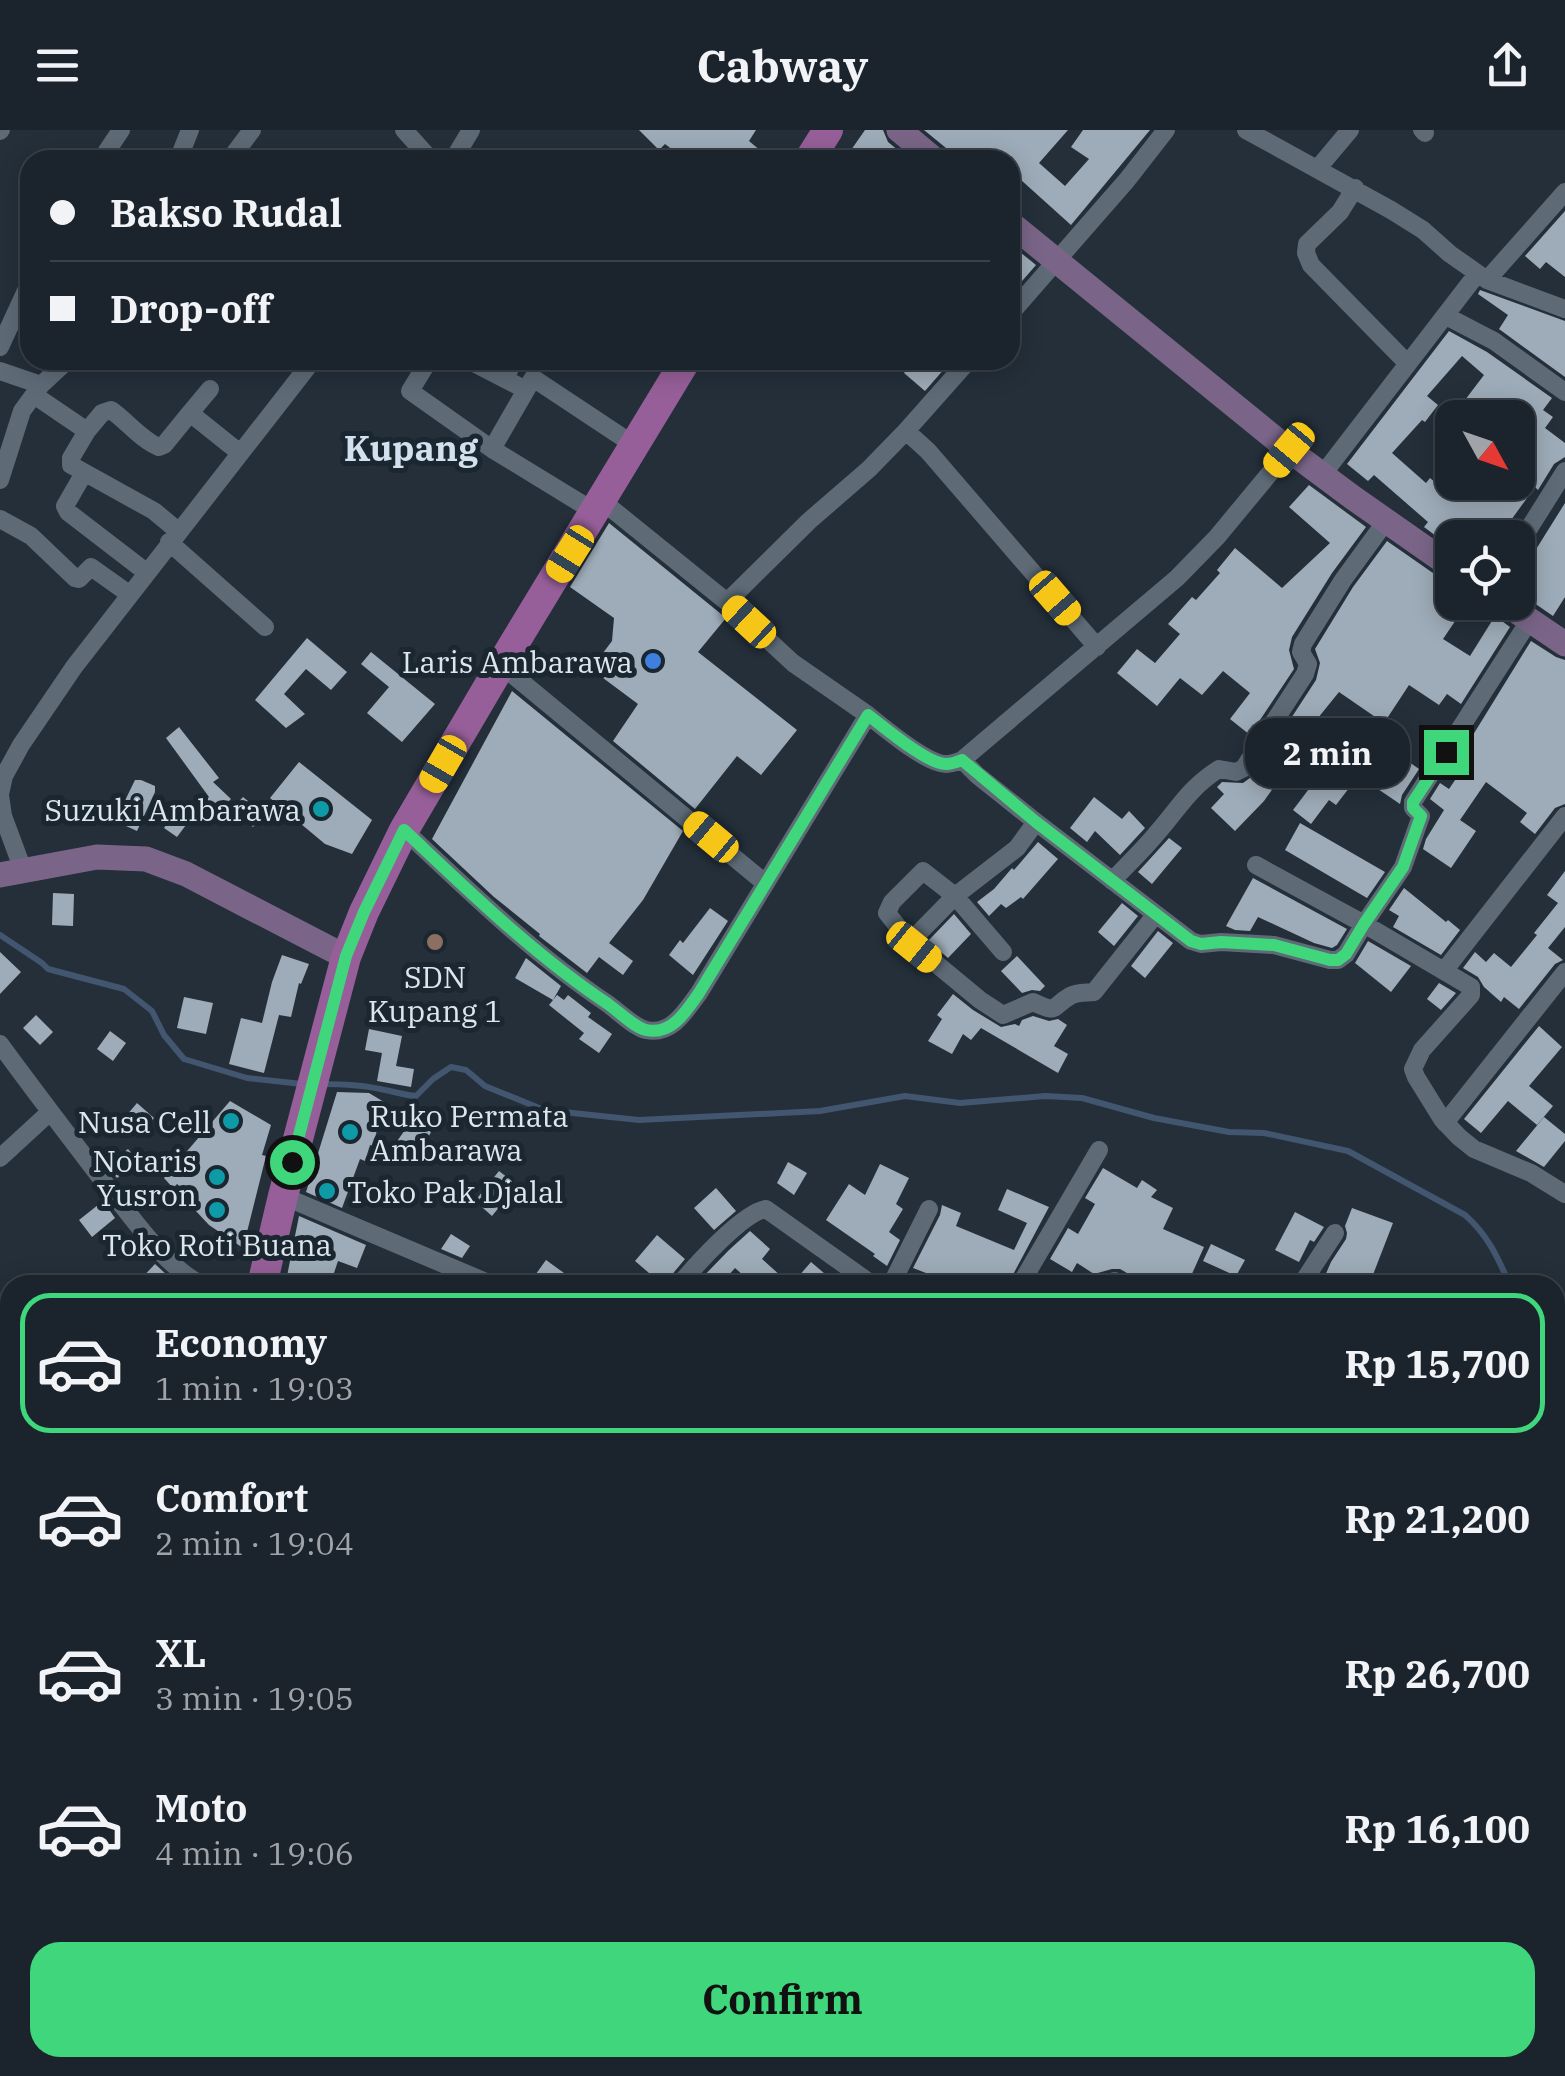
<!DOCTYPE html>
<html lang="en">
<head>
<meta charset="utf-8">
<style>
  body { margin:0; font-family:"IBM Plex Serif",serif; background:#282f38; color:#f1f3f6; height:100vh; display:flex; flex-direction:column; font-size:38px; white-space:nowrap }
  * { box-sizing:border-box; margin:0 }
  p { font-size:32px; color:#a0a4a9 }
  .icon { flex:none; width:55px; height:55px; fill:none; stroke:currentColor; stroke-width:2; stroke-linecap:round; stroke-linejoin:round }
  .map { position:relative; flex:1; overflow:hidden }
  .side { position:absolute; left:0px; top:1145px; width:1565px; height:802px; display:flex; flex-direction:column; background:#1b232c; border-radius:30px 30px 0 0; box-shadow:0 5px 25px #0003,0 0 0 2px #394048 }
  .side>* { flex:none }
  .top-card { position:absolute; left:20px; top:20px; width:1000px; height:220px; border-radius:30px; box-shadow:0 5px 25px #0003,0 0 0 2px #394048; display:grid; align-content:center; height:220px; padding:0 30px; background:#1b232c }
  .needle { width:65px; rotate:130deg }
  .fabs { position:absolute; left:1435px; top:270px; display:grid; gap:20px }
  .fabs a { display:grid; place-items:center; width:100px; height:100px; border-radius:20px; background:#1b232c; box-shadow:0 5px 25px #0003,0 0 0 2px #394048; font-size:50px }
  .end { position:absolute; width:45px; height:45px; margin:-22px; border:12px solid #40d77c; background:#111; box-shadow:0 0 0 5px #111 }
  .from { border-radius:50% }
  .bubble { position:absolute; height:70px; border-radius:30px; background:#1b232c; box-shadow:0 5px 25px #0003,0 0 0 2px #394048; font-size:32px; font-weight:800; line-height:70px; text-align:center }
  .car { position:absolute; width:30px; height:60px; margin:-30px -15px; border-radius:12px; box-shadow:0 0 8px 2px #0007; background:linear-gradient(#f5c518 24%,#345 0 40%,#f5c518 0 76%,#345 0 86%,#f5c518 0) }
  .top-card b { display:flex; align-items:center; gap:35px; height:95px; font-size:38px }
  .top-card b+b { border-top:2px solid #394048 }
  .top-card i { width:25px; height:25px; background:#f1f3f6 }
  ul { padding:18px 0 0; list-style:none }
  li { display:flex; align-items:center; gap:30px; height:140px; margin:0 20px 15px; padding:0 10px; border:5px solid transparent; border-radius:30px }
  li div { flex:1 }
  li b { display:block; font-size:38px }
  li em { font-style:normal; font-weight:800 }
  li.on { border-color:#40d77c }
  li>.icon { width:90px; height:90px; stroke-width:1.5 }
  .primary-button { display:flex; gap:20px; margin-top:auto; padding:20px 30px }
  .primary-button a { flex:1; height:115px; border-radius:30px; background:#40d77c; color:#111; font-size:40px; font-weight:800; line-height:115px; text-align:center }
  header { display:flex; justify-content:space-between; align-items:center; height:130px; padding:0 30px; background:#1b232c; font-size:45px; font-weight:800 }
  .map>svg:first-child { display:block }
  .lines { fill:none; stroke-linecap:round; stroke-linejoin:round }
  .stream { stroke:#435670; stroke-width:6 }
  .building { fill:#9eacb9; fill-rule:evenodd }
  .street { stroke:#5e6b77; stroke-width:18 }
  .secondary { stroke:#7a6588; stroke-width:25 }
  .primary { stroke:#975f99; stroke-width:30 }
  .route { stroke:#40d77c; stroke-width:12 }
  .shop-dot { fill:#3f7fe0; stroke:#1a2630; stroke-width:4 }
  .culture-dot { fill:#0f9aa8; stroke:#1a2630; stroke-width:4 }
  .education-dot { fill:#8d6e63; stroke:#1a2630; stroke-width:4 }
  .labels { text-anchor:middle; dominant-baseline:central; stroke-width:10; stroke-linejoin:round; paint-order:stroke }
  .poi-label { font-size:30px; fill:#dee6ed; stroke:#1a2630; text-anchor:end }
  .quarter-label { font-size:35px; font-weight:bold; fill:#d3e1ef; stroke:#1a2630 }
</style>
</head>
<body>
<header><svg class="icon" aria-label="menu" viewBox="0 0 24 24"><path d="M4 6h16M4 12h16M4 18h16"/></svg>Cabway<svg class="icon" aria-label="share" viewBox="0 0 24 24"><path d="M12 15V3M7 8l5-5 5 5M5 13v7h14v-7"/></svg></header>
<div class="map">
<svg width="1565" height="1946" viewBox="0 0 1565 1946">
  <rect width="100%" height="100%" fill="#242f3a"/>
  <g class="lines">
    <path class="stream" d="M 0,805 L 42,833 L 48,839 L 124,859 L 152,881 L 164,905 L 184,929 L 247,948 L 302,954
      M 320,954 C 341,954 364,955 385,960 C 396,962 404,965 416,966 L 433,949 L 451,937 L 466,940 L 485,956 L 544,980 L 639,990 L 820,981 L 905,966 L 960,973 L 1045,966 L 1082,968 L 1154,988 L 1229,1002 L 1264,1003 L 1348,1021 L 1465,1085 C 1488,1105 1498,1128 1510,1155
      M 1555,1286 L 1565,1330"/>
  </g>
  <path class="building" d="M 639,0 L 756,0 L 749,11 L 772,30 L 686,30 L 665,14 L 659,20 Z
    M 865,0 L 883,0 L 888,12 L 910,30 L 844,30 Z
    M 924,0 L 1068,0 L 1039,33 L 1065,56 L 1089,29 L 1071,17 L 1083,0 L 1150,0 L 1071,95 L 1010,40 L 1010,30 L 951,30 L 946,18 Z
    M 1565,81 L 1565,147 L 1546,132 L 1540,139 L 1525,126 Z
    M 1010,114 L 1036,135 L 1010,165 Z
    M 1480,160 L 1565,191 L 1565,247 L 1499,199 L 1508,185 L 1478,164 Z
    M 1449,201 L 1487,222 L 1552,268 L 1543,280 L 1553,287 L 1545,298 L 1565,313 L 1565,327 L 1554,334 L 1538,360 L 1535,357 L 1498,408 L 1452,408 L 1452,418 L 1424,397 L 1428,392 L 1374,345 L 1368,351 L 1347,334 ZM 1462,226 L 1484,245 L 1465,270 L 1486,288 L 1518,288 L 1518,352 L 1493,352 L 1487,360 L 1479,355 L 1468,370 L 1446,352 L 1442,358 L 1430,348 L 1426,353 L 1392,323 L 1422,290 L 1425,292 L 1438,275 L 1427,266 Z
    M 915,230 L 952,230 L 925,261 L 904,243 Z
    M 1309,355 L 1366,397 L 1332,443 L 1292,507 L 1289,520 L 1294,539 L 1250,605 L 1230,589 L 1250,563 L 1223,541 L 1202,565 L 1180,548 L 1157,576 L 1117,543 L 1137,519 L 1155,533 L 1180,504 L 1168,494 L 1192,467 L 1196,470 L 1220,443 L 1217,440 L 1235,418 L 1282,458 L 1330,413 L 1289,377 Z
    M 1565,373 L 1565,467 L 1553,486 L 1518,462 L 1518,448 Z
    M 609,393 L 726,488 L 698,522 L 797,600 L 761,645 L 737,626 L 695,679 L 613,611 L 638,574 L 591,539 L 612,511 L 614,488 L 570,457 Z
    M 1387,411 L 1443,450 L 1452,453 L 1452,472 L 1468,472 L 1443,509 L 1470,526 L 1495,486 L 1510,497 L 1461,574 L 1447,564 L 1439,575 L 1409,555 L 1384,593 L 1339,562 L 1301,609 L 1304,612 L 1297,621 L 1307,628 L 1295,640 L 1289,636 L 1264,671 L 1235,701 L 1211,678 L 1224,664 L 1217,657 L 1222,652 L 1243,653 L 1254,645 L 1316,550 L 1320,533 L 1315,519 L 1353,457 Z
    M 307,508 L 347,542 L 331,560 L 306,539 L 284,564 L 305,584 L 286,598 L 255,570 Z
    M 1531,511 L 1556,527 L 1565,530 L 1565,674 L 1555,678 L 1535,704 L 1520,692 L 1527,683 L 1486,652 L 1460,690 L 1476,701 L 1451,738 L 1423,719 L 1426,709 L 1444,680 L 1430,669 L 1440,653 L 1449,659 L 1468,631 L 1460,626 Z
    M 371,522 L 435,574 L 402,612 L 367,583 L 389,557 L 361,534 Z
    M 512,561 L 683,701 L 643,770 L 609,813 L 633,831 L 623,845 L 599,827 L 587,843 L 539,806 L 540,804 L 494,767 L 432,709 Z
    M 179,597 L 219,648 L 213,652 L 231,669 L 208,690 L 198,678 L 209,667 L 166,608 Z
    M 1395,622 L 1419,639 L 1402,665 L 1400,674 L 1372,655 Z
    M 299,632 L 372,690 L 352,724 L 325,714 L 270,668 Z
    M 1336,633 L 1356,649 L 1336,675 L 1329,670 L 1311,694 L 1293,680 L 1324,639 L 1329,643 Z
    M 135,650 L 141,650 L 155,656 L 155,662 L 137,701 L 115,691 Z
    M 243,667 L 264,684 L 253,697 L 232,679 Z
    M 1094,667 L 1122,689 L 1129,681 L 1145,698 L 1120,725 L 1095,701 L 1087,712 L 1070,698 Z
    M 179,677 L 192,687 L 177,707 L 164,698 Z
    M 1300,693 L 1385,742 L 1367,768 L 1285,720 Z
    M 1169,708 L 1182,718 L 1152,754 L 1138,742 Z
    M 1038,712 L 1058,729 L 1023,769 L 1021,767 L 1006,778 L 1001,774 L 989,786 L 977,772 L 994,759 L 1012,738 L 1014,740 Z
    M 1565,741 L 1565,797 L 1548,818 L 1563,830 L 1555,834 L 1519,879 L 1504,867 L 1501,872 L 1484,857 L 1478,847 L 1463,838 L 1475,822 L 1486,832 L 1494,823 L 1511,837 L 1537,805 L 1534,803 L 1558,773 L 1547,765 Z
    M 1253,748 L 1347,799 L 1337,815 L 1332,818 L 1314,813 L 1258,787 L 1250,801 L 1235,800 L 1226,796 Z
    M 1404,758 L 1446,792 L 1448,790 L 1460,800 L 1441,825 L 1393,797 L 1399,786 L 1389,780 Z
    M 53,763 L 74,764 L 73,796 L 52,795 Z
    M 1122,773 L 1138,786 L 1114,816 L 1098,802 Z
    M 710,778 L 728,791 L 693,845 L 669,825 L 680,810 L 683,813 Z
    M 954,784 L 971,804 L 948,828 L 928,811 Z
    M 1158,801 L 1173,813 L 1145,848 L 1131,836 Z
    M 1368,811 L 1411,836 L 1391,862 L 1355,833 Z
    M 0,822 L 21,842 L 0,864 Z
    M 282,825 L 309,834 L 301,854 L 299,853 L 291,887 L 279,885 L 264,943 L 229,934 L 241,888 L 262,893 L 272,852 Z
    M 1017,826 L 1045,856 L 1040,861 L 1032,860 L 1022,863 L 1001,841 Z
    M 526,828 L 561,856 L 553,870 L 515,848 Z
    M 1439,853 L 1456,863 L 1441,880 L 1427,869 Z
    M 953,864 L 973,880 L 1001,897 L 1015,894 L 1019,896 L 1022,890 L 1033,886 L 1049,891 L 1058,889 L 1067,895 L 1054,916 L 1068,924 L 1058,943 L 981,898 L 971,910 L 963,904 L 952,924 L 928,911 L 942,889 L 937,885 Z
    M 557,865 L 564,870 L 568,865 L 591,883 L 588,887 L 612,904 L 599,923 L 579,909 L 584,903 L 549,875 Z
    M 184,867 L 213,873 L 206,904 L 177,898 Z
    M 36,885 L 53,902 L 40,915 L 23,898 Z
    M 1539,896 L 1562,917 L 1529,956 L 1553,976 L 1537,995 L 1508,971 L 1481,1003 L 1464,989 Z
    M 369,899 L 402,906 L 396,936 L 414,939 L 411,957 L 377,951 L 382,923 L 365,920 Z
    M 110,901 L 126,913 L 113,931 L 97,919 Z
    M 337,962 L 369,963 L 384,972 L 373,1016 L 370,1015 L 365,1031 L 360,1029 L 342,1078 L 306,1062 Z
    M 230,971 L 271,995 L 262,1025 L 266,1026 L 243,1118 L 209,1095 L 181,1065 L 184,1060 L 177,1054 L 173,1058 L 164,1048 Z
    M 137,973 L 154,988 L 138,1007 L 121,992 Z
    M 1544,987 L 1565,1004 L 1565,1011 L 1544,1037 L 1516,1021 Z
    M 412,990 L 431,1002 L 413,1036 L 388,1024 Z
    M 128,1019 L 138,1031 L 117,1048 L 107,1036 Z
    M 788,1032 L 807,1043 L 794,1065 L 777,1053 Z
    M 880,1034 L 909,1048 L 896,1074 L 903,1079 L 889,1102 L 900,1110 L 887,1136 L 873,1126 L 875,1124 L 826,1090 L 849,1054 L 865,1065 Z
    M 1103,1038 L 1137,1058 L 1142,1050 L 1157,1060 L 1151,1067 L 1173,1078 L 1163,1099 L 1204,1117 L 1187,1155 L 1179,1155 L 1168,1150 L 1165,1155 L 1139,1155 L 1134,1147 L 1120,1139 L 1112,1139 L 1094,1144 L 1077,1133 L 1072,1142 L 1050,1129 L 1068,1098 L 1078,1104 L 1095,1074 L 1085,1068 Z
    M 499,1041 L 517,1055 L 492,1086 L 475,1071 Z
    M 716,1058 L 736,1081 L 714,1100 L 694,1078 Z
    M 1007,1059 L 1049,1077 L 1008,1154 L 985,1146 L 982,1155 L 957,1155 L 913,1138 L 940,1085 L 942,1075 L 961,1083 L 956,1096 L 1014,1120 L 1027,1093 L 998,1080 Z
    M 103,1071 L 115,1088 L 92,1107 L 79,1090 Z
    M 1352,1078 L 1393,1093 L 1369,1155 L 1321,1155 L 1331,1132 L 1346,1109 L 1347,1103 L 1345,1096 Z
    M 1295,1082 L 1324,1097 L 1314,1112 L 1310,1110 L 1299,1132 L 1275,1120 Z
    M 299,1086 L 366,1115 L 357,1138 L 338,1131 L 330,1155 L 308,1155 L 287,1146 Z
    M 750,1101 L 770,1119 L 762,1129 L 791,1155 L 811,1132 L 838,1155 L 754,1155 L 735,1138 L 720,1155 L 695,1155 L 729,1120 Z
    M 451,1104 L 470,1116 L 462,1128 L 441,1119 Z
    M 657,1105 L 685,1129 L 670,1147 L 667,1155 L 663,1155 L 635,1131 Z
    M 1211,1114 L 1245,1130 L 1236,1146 L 1203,1131 Z
    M 546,1130 L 564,1143 L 556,1155 L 528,1155 Z
    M 155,1134 L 167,1145 L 159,1155 L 135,1155 Z"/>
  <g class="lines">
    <path class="street" d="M 404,0 L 431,30
      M 1246,0 L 1391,80 L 1423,100 L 1450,124 L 1487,150 L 1565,179
      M 1422,0 L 1425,3
      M 0,1 L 1,0
      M 101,30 L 121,0
      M 178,30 L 190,0
      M 235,30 L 234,24 L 252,0
      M 453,30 L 471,0
      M 1318,38 L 1350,0
      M 1355,58 L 1340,82 L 1307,114 L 1306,123 L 1311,135 L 1408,234
      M 1487,150 L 1565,62
      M 1010,184 L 1127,50 L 1166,0
      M 1446,186 L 1494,211 L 1565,262
      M 0,217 L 30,152
      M 429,230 L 410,261 L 492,319 L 595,382
      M 468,230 L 526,260
      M 0,241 L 41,255
      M 505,249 L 514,230
      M 34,265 L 87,301 L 71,328 L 71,335 L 154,381 L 178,401
      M 190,283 L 210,259
      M 87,301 L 102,283 L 111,280 C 127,291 141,310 159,317 L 164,315 L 190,283 L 240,323
      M 906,301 L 969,230
      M 492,319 L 533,248 L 634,315
      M 84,343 L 65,376 L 68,382 L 146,442
      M 1323,344 L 1477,144
      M 0,350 L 22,281 L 41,255 L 68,230
      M 0,389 L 31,406 L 75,448 L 79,449 L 91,437 L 129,464
      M 169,412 L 265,497
      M 1518,416 L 1565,341
      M 727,472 L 809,391 L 869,339 L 906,301 L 928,321 L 1097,517
      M 501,535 L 765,753
      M 868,585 C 884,598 927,634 946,634 C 951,634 957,632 962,630 L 1177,448 L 1217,407 L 1289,320
      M 962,630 L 977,645 L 1036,692 L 1191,811 L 1201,814 L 1221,812 L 1274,815 L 1330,830 L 1338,830 L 1346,824 L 1364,794 L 1403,737 L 1421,686 L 1413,678 L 1413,672 L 1529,491
      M 0,664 L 4,646 L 21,615 L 74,537 L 313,230
      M 0,665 L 3,686 L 23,740
      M 1036,692 L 1017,718 L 955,766 L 910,812 L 980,870 L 1003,885 L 1033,872 C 1059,884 1050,878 1070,866 C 1077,862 1087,863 1094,862 L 1156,784
      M 404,700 C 469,761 533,824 608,874 C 619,882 634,897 646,900 C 672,906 686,880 699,863 L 868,585 L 793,533 L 727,472 L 602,371
      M 1256,735 L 1364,794 L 1471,857 L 1471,865 L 1422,920 L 1413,939 L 1416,947 L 1442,989 L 1459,1007 L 1474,1019 L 1531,1043 L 1565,1064
      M 1112,751 C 1127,735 1143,720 1157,703 C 1179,678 1189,658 1219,639 L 1236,642 L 1244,638 L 1305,544 L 1308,534 L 1301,522 L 1303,514 L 1343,450 L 1386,391
      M 910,812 L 887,783 L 892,772 L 923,741 L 955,766 L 1003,822
      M 1444,841 L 1565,686
      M 0,914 C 35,962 71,1009 107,1056 C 131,1086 168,1140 203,1155
      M 1445,993 L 1565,842
      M 0,1028 L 50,982
      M 283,1066 L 493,1155
      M 679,1155 C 695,1136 743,1082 766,1079 L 873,1155
      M 891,1155 L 929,1079
      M 891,1155 L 916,1155
      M 1020,1155 L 1099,1020
      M 1099,1155 L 1115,1151 L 1125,1155
      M 1301,1155 L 1335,1103
      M 0,1173 L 10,1183
      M 0,1300 L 10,1289
      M 1555,1496 L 1565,1510
      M 1555,1531 L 1565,1524
      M 1555,1635 L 1565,1649
      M 0,1638 L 10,1646
      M 0,1675 L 10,1660
      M 1555,1690 L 1565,1686
      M 0,1915 L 10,1920
      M 1555,1937 L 1564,1946
      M 44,1938 L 63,1946
      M 411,1938 L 412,1946
      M 758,1938 L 778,1946
      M 845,1946 L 847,1938
      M 1145,1946 L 1147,1938"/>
    <path class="secondary" d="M 899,0 L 935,30
      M 1010,93 L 1289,320 L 1352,367 L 1452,437
      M 1503,472 L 1565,514
      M 0,745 L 97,727 L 146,729 L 186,744 L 346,827"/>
    <path class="primary" d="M 809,30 L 828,0
      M 262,1155 L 283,1066 L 346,827 L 364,782 L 404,700 L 501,535 L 686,230
      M 185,1938 L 187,1946"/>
  </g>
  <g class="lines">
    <path class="route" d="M 292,1032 L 346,826 L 364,782 L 404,700 C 469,761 533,824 608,874 C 619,882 634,897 646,900 C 672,906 687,880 699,863 L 868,585 C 884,597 927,634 946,634 C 952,634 957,632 962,630 L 1036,692 L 1191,811 L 1201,814 L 1221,812 L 1274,815 L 1330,830 L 1338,830 L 1346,824 L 1364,794 L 1403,737 L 1421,686 L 1413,678 L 1413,672 L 1446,622"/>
  </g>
  <circle class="shop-dot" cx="653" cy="531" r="10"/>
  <g class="culture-dot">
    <circle cx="321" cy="679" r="10"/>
    <circle cx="231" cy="991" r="10"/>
    <circle cx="350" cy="1002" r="10"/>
    <circle cx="217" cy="1047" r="10"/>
    <circle cx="327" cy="1061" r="10"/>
    <circle cx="217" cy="1080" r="10"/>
  </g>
  <circle class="education-dot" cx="435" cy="812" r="10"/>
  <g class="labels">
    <g class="poi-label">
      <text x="633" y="531">Laris Ambarawa</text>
      <text x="301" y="679">Suzuki Ambarawa</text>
      <text x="435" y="846" text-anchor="middle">SDN<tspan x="435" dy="34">Kupang 1</tspan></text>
      <text x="370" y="985" text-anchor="start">Ruko Permata<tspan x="370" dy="34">Ambarawa</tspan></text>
      <text x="211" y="991">Nusa Cell</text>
      <text x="197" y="1030">Notaris<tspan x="197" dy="34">Yusron</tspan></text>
      <text x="347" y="1061" text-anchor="start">Toko Pak Djalal</text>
      <text x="217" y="1114" text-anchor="middle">Toko Roti Buana</text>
    </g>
    <g class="quarter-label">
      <text x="411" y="318">Kupang</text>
    </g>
  </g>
</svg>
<div class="fabs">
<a><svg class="needle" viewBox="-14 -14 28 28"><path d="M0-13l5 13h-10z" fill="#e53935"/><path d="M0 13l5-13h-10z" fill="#a0a4a9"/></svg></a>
<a><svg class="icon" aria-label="locate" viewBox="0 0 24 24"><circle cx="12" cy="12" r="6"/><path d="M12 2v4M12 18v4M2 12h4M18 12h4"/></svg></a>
</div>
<i class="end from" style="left:292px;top:1032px"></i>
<i class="end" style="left:1446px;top:622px"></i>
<div class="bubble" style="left:1245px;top:588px;width:165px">2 min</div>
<i class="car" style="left:1289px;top:320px;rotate:220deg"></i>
<i class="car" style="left:570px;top:424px;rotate:212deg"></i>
<i class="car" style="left:1055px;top:468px;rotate:139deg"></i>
<i class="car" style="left:749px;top:492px;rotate:313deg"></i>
<i class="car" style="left:443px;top:634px;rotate:210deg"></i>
<i class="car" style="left:711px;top:707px;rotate:310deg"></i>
<i class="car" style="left:914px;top:817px;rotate:129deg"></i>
<div class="top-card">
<b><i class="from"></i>Bakso Rudal</b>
<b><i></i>Drop-off</b>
</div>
<section class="side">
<ul>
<li class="on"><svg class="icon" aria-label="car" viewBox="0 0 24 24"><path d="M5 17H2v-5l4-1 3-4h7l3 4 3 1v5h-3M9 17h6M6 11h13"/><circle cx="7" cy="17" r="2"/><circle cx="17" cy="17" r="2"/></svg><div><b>Economy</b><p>1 min · 19:03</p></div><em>Rp 15,700</em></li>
<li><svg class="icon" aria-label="car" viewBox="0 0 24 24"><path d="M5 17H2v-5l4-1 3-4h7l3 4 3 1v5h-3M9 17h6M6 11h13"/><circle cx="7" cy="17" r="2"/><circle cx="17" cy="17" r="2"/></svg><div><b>Comfort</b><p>2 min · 19:04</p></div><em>Rp 21,200</em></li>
<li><svg class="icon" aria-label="car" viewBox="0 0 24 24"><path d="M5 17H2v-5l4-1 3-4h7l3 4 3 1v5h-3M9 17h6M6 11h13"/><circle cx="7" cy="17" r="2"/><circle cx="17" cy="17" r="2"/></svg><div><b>XL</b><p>3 min · 19:05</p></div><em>Rp 26,700</em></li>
<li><svg class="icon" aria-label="car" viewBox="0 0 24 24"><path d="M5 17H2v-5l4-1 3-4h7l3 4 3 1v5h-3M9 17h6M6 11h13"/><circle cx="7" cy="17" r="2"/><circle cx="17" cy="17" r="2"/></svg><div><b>Moto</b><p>4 min · 19:06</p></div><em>Rp 16,100</em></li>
</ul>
<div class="primary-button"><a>Confirm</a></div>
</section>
</div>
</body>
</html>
